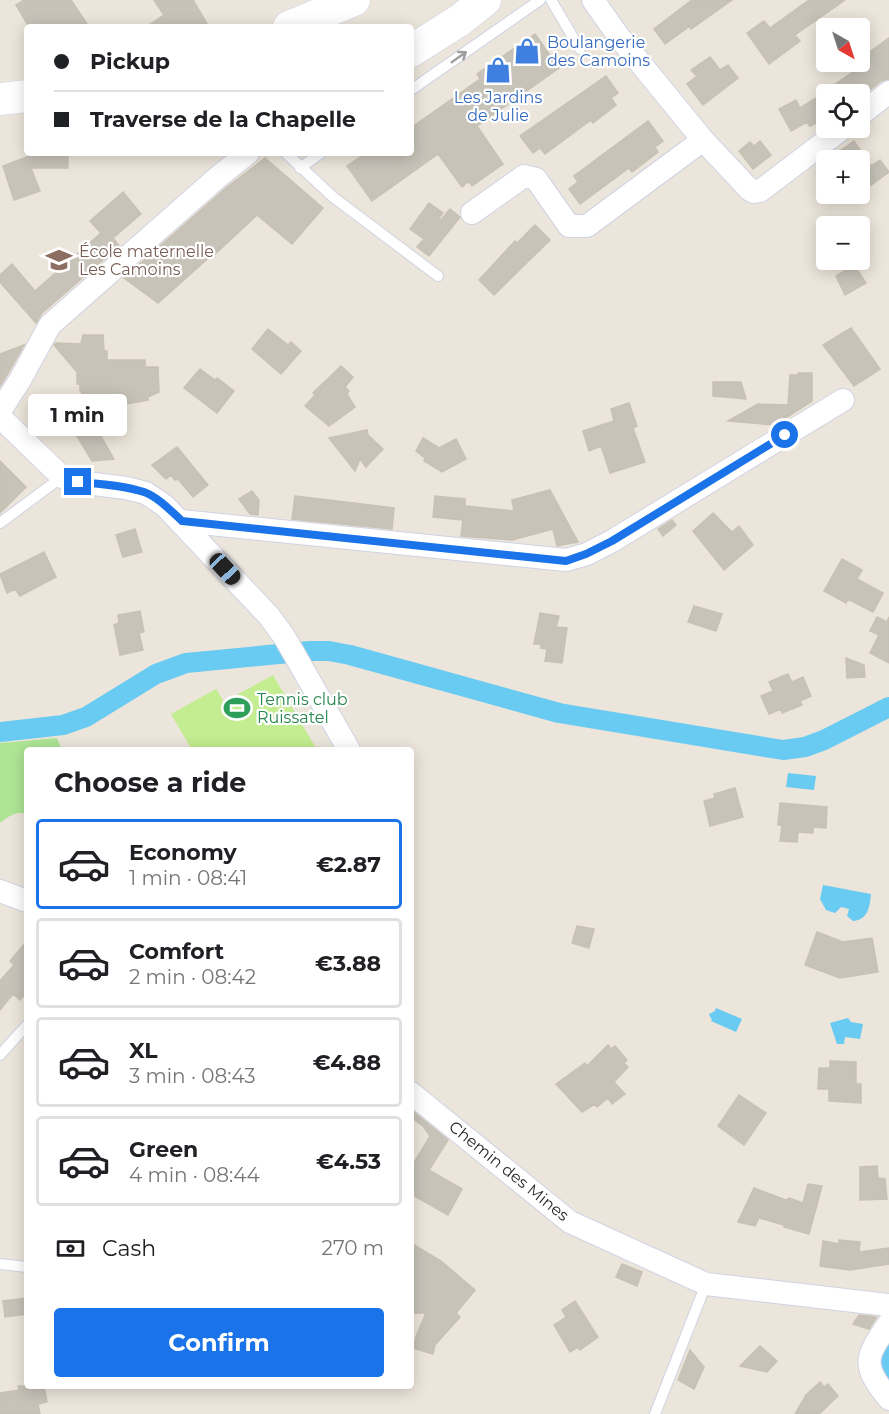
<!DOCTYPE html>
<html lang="en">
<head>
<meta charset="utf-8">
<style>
  body { margin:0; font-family:Montserrat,sans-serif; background:#f6f6f6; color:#202124; height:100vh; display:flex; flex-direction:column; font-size:22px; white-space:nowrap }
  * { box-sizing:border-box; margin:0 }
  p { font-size:20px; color:#757577 }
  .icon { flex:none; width:33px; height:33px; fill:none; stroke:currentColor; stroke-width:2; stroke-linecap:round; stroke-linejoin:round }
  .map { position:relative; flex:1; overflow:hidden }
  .details { position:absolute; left:24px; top:747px; width:390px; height:642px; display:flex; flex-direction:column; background:#fff; border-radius:6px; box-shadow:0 3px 15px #0003 }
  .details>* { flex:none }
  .top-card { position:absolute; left:24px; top:24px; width:390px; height:132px; border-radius:6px; box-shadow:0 3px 15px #0003; display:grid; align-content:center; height:132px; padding:0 30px; background:#fff }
  .needle { width:39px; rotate:141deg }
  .tools { position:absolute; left:816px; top:18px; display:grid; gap:12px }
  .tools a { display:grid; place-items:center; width:54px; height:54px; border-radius:6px; background:#fff; box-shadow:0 3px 15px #0003; font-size:30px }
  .end { position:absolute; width:27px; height:27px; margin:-14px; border:8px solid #1a73e8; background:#fff; box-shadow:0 0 0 3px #fff }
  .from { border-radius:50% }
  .bubble { position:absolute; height:42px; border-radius:6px; background:#fff; box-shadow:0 3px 15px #0003; font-size:20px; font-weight:700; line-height:42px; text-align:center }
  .car { position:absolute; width:18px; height:36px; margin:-18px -9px; border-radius:8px; box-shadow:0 0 4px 2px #0007; background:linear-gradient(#222 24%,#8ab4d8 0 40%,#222 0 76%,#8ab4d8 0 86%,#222 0) }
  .top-card b { display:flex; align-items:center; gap:21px; height:57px; font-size:22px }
  .top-card b+b { border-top:2px solid #e0e0e0 }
  .top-card i { width:15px; height:15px; background:#202124 }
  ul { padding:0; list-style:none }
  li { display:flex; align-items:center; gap:18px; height:90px; margin:0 12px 9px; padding:0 18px; border:3px solid #e0e0e0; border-radius:6px }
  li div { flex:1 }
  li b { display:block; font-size:22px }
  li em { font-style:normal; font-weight:700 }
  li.selected { border-color:#1a73e8 }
  li>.icon { width:54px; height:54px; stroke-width:1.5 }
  h2 { padding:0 30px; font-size:27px; line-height:72px }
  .pay { display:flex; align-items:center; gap:15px; height:66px; padding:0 30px; font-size:22px }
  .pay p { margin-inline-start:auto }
  .primary-button { display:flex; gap:12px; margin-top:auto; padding:12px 30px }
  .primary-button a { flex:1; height:69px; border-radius:6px; background:#1a73e8; color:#fff; font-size:24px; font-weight:700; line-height:69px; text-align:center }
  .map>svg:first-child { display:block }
  .green { fill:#aee595 }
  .pitch { fill:#c3ed90 }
  .water { fill:#69caf2 }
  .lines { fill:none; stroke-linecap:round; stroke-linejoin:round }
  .canal { stroke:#69caf2; stroke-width:20 }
  .building { fill:#c7c3b9; stroke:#c8c1b4; stroke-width:1.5 }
  .lane-casing { stroke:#d0d3e3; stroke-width:12 }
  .street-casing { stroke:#d0d3e3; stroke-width:24 }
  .secondary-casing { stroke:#d0d3e3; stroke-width:33 }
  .lane { stroke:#fff; stroke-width:10 }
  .street { stroke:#fff; stroke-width:22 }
  .secondary { stroke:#fff; stroke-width:32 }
  .oneway { stroke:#9f9f9f }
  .route { stroke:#1a73e8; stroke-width:8 }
  .labels { text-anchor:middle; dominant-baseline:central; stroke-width:4.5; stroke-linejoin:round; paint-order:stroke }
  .shop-label { font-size:16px; fill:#366cbe; stroke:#fff; text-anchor:start }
  .education-label { font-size:16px; fill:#785e54; stroke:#fff; text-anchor:start }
  .leisure-label { font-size:16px; fill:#27864d; stroke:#fff; text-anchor:start }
  .street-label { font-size:16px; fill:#292929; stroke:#fff }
</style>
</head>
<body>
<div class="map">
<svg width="889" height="1414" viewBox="0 0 889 1414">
  <rect width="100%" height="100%" fill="#ece5db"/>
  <path class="green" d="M 57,738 L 62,750 L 27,750 L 27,814 C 17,810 8,817 0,823 L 0,743 Z"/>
  <path class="pitch" d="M 273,675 L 317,750 L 192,750 L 171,714 L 216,689 L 224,702 Z"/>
  <path class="water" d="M 788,773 L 816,776 L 814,790 L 786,787 Z
    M 823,885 L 871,894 C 870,906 868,920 853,921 L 847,916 L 849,909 L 841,907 L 835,913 L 826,910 L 820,899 Z
    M 716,1008 L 742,1019 L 736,1032 L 711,1021 L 712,1019 L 710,1017 L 709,1014 L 715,1011 Z
    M 848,1018 L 851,1022 L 863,1024 L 860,1039 L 845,1037 L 844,1044 L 837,1044 L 830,1023 Z"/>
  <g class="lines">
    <path class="canal" d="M 0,732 L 63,725 L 86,717 L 156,674 L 186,663 L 310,651 L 329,651 L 350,655 L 559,713 L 783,750 L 805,747 L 824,740 L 889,707
      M 889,1342 C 878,1354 880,1372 889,1384"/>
  </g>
  <path class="building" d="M 24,0 L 71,0 L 89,27 L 29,27 L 16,5 Z
    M 154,0 L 193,0 L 209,27 L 146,27 L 164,15 Z
    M 692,0 L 732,0 L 691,29 L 690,26 L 665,44 L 654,29 Z
    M 809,0 L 845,0 L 795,35 L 800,41 L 769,64 L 747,33 L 764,21 L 770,28 Z
    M 535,34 L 559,68 L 477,126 L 503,164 L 472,186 L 469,181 L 462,187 L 438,154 L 372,201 L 347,166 L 366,153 L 411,153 L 411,128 L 480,79 L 477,74 Z
    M 889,38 L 889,79 L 881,81 L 866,93 L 863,89 L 856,94 L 841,94 L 834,85 L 860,67 L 860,59 Z
    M 710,57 L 720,70 L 728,65 L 738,78 L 703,105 L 687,84 L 697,76 L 691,70 Z
    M 606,76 L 618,93 L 611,98 L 616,105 L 593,123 L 591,120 L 545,154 L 540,148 L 533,153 L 520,136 Z
    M 816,98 L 826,118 L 810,126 L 807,122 L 791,131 L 779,109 L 796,100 L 800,108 Z
    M 648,121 L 663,141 L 655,147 L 658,152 L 632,172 L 629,168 L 580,204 L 569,189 L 578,182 L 574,176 Z
    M 760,141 L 771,155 L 753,169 L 739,151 L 750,142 L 754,146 Z
    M 854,141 L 871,166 L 880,160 L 889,172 L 860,193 L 860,160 L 827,160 Z
    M 32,153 L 68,153 L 68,168 L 31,168 L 40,191 L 14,200 L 3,166 L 27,157 Z
    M 265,158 L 323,208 L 292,244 L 257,215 L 214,255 L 213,254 L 158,303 L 124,278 L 227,187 Z
    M 123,192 L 141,214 L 113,238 L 119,246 L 42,313 L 36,323 L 0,282 L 0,275 L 12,264 L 35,291 L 101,233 L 90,221 Z
    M 429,203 L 443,213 L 439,218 L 441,220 L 450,209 L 460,217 L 429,256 L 417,247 L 424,239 L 410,229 Z
    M 535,225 L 550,240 L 494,295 L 479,280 L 515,241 L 517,243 Z
    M 854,265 L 866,283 L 845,295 L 836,276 Z
    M 851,328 L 880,369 L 854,386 L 823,345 Z
    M 268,329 L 288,345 L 291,342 L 301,351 L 281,374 L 252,349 Z
    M 83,335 L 103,335 L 104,351 L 107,351 L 107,360 L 145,360 L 145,367 L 158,367 L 159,392 L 148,397 L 148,400 L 114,406 L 118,430 L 80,391 L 80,384 L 77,384 L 77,372 L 54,345 L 56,343 L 81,344 Z
    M 24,345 L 8,373 L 0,386 L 0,354 Z
    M 341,366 L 353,377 L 345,387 L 349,391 L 347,394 L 355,407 L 329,426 L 305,406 L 315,395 L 313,393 Z
    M 200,369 L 215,380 L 217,378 L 234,391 L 217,413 L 184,388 Z
    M 798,373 L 812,373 L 812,401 L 775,425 L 728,421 L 758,404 L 788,405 L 790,375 L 798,375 Z
    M 713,382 L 741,382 L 746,399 L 713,396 Z
    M 629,403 L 637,426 L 633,428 L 645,462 L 610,473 L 601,446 L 589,451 L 583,431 L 614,421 L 611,409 Z
    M 84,406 L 106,445 L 114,459 L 92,461 L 66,418 Z
    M 367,430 L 368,435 L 383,449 L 366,467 L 360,459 L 355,471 L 329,438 Z
    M 423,438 L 439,448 L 456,439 L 466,459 L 442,472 L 424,461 L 425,458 L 416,451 Z
    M 177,447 L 208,485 L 193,497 L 178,479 L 175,480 L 171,475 L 166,479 L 152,465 Z
    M 0,461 L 26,487 L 0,513 Z
    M 550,490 L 578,542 L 557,546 L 553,529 L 512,540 L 461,536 L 463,520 L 433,517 L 435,496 L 465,499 L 465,506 L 514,511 L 512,500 Z
    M 252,491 L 259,500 L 258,515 L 250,514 L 239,499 Z
    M 295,496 L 394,508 L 392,529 L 292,519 Z
    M 713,513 L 732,532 L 739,526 L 753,545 L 724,570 L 693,531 Z
    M 672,520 L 676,525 L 663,536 L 658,529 Z
    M 135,529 L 142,552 L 123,557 L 116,535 Z
    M 44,552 L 56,577 L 20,596 L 15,589 L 7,593 L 0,574 Z
    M 842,559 L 862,570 L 857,579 L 883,593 L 873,612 L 848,599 L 846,603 L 824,591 Z
    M 694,606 L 722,614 L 716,631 L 688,622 Z
    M 140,611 L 144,632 L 139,633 L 143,650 L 120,655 L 114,625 L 119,623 L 118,615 Z
    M 540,613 L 559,616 L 556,627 L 567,628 L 562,663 L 545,661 L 547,649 L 541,648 L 541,644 L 534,644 Z
    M 877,617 L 887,622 L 889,617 L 889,663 L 870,653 L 879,635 L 870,631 Z
    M 846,658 L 864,665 L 865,677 L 847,678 Z
    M 788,674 L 792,682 L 803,677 L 811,696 L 800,701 L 802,705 L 782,713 L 781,709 L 769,714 L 761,696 L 773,691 L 769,682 Z
    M 735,788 L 743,817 L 710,826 L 704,801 L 715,798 L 714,794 Z
    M 780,803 L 827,807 L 826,828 L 813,827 L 813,833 L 798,832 L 797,842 L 780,841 L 782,825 L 778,825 Z
    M 577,926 L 594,929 L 589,948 L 572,943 Z
    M 817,932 L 843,942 L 872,938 L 878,972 L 840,978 L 805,965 Z
    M 27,941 L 27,992 L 20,1000 L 13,994 L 0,1010 L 0,981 L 14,965 L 10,961 Z
    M 608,1045 L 611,1049 L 615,1046 L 627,1060 L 624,1063 L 628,1067 L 614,1082 L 625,1094 L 612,1104 L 608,1098 L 597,1107 L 595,1104 L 582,1112 L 556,1084 L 585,1063 L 587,1066 Z
    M 830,1061 L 856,1062 L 856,1084 L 861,1084 L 861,1103 L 829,1101 L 829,1089 L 818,1089 L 819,1068 L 830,1068 Z
    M 739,1095 L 766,1113 L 744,1145 L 718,1126 Z
    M 411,1110 L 448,1140 L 429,1170 L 462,1189 L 448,1215 L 411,1194 L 411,1168 L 430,1136 L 423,1126 L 411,1117 Z
    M 877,1166 L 878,1178 L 885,1179 L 887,1199 L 860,1200 L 860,1167 Z
    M 808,1184 L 822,1186 L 809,1234 L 784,1227 L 784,1225 L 759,1218 L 755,1226 L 738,1222 L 754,1188 L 786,1200 L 789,1198 L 803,1203 Z
    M 839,1240 L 860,1242 L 859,1252 L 889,1248 L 889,1264 L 850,1270 L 820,1266 L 823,1241 L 839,1244 Z
    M 411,1243 L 441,1261 L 475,1290 L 456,1313 L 460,1317 L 435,1345 L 433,1354 L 413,1348 L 417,1334 L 426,1313 L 411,1313 Z
    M 622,1264 L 642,1272 L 637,1286 L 616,1277 Z
    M 27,1298 L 27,1314 L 5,1317 L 3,1301 Z
    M 575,1301 L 598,1337 L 580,1350 L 578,1347 L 570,1352 L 554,1325 L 566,1317 L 562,1310 Z
    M 859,1315 L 876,1317 L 876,1318 L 869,1329 L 853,1324 Z
    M 760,1346 L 777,1361 L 767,1372 L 740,1366 Z
    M 690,1350 L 704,1367 L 694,1389 L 678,1380 Z
    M 820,1382 L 824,1387 L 828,1384 L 838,1396 L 819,1414 L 795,1414 L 806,1395 Z
    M 18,1386 L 44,1386 L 47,1402 L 38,1404 L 40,1414 L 0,1414 L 0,1393 L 19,1390 Z"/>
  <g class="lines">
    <g class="lane-casing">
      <path id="lane" d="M 551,0 L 580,49
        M 411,90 L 540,0
        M 286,153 L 333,197 L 438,276
        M 300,168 L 321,153
        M 0,523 L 62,477
        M 0,1055 L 27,1025
        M 0,1264 L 27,1267
        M 655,1414 L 706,1284"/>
    </g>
    <g class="street-casing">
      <path id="street" d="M 593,0 L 619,37 L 703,140 L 750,190 L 754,192 L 760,191 L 843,128
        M 860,115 L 889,92
        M 472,213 L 524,176 L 536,179 L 569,226 L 587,226 L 703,140
        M 0,411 L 20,380 L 50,325 L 218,177 L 248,153
        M 0,417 L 62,477 L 78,482 L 126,488 L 146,493 L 165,506 L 269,616 L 285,638 L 349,750
        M 181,521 L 566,560 L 587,554 L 612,541 L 843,400
        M 0,891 L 27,901
        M 411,1093 L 570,1222 L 706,1284 L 889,1305
        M 889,1323 C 865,1358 861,1364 889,1399"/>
    </g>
    <g class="secondary-casing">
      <path id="secondary" d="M 289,27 L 354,0
        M 411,51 L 460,20 L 485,0
        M 0,99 L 27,96"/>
    </g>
    <use href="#lane" class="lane"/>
    <use href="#street" class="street"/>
    <use href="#secondary" class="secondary"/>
  </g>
  <defs><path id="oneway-shaft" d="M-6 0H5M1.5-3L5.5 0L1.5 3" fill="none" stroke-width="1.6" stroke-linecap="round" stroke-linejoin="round" transform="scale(1.5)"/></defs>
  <use class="oneway" href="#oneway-shaft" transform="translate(459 57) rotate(-35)"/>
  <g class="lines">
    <path class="route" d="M 78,482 C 99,484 123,485 144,492 C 158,497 171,511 182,521 L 566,561 L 586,554 L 612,541 L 785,435"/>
  </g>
  <defs>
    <g id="shop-bare" transform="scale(2.07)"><path d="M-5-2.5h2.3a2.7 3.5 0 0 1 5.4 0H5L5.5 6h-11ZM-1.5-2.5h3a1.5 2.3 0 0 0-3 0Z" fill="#3f7fe0" stroke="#fff" stroke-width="2.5" paint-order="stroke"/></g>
    <g id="school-bare" transform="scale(2.07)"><path d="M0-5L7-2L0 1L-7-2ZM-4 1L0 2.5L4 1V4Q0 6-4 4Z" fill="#8d6e63" stroke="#fff" stroke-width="2.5" paint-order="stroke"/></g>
    <g id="stadium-bare" transform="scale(2.07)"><path d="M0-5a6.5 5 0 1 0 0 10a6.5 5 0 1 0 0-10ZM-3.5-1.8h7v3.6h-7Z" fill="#2e9e5b" stroke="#fff" stroke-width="2.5" paint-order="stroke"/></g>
  </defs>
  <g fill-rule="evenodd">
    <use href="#shop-bare" x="527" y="51"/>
    <use href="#shop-bare" x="498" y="70"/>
    <use href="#school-bare" x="59" y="260"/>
    <use href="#stadium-bare" x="237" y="708"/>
  </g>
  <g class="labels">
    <g class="shop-label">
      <text x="547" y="42">Boulangerie<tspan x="547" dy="18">des Camoins</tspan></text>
      <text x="498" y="97" text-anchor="middle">Les Jardins<tspan x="498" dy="18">de Julie</tspan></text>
    </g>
    <g class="education-label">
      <text x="79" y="251">École maternelle<tspan x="79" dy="18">Les Camoins</tspan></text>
    </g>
    <g class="leisure-label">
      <text x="257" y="699">Tennis club<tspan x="257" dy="18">Ruissatel</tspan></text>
    </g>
    <g class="street-label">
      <text transform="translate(509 1171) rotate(39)">Chemin des Mines</text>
    </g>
  </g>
</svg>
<div class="tools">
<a><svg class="needle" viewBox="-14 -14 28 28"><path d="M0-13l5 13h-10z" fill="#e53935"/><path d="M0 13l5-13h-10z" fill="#757577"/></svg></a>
<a><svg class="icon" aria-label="locate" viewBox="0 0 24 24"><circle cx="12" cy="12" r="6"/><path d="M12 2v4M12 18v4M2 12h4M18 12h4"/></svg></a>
<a>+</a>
<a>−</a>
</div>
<i class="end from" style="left:785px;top:435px"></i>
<i class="end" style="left:78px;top:482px"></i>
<div class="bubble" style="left:28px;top:394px;width:99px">1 min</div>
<i class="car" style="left:225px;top:569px;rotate:137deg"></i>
<div class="top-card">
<b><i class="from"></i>Pickup</b>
<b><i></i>Traverse de la Chapelle</b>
</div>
<section class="details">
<h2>Choose a ride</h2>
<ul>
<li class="selected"><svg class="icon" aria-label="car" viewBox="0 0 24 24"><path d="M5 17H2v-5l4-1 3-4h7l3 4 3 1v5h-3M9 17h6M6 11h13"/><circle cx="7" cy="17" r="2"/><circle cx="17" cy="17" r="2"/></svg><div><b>Economy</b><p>1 min · 08:41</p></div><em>€2.87</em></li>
<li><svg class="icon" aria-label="car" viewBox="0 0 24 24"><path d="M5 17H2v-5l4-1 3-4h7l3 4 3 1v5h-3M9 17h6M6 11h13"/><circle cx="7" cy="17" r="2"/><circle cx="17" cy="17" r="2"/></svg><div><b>Comfort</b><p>2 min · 08:42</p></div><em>€3.88</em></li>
<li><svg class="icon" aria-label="car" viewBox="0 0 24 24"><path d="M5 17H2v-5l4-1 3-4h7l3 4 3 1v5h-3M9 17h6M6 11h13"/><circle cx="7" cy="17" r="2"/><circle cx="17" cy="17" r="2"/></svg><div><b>XL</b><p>3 min · 08:43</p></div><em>€4.88</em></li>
<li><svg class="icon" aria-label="car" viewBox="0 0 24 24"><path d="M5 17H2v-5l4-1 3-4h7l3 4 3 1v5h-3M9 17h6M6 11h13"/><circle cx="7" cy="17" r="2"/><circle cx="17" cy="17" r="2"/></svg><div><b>Green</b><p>4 min · 08:44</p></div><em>€4.53</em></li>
</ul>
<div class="pay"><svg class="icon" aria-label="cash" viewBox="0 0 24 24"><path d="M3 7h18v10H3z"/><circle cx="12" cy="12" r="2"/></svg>Cash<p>270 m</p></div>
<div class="primary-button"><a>Confirm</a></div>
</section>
</div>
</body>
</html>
